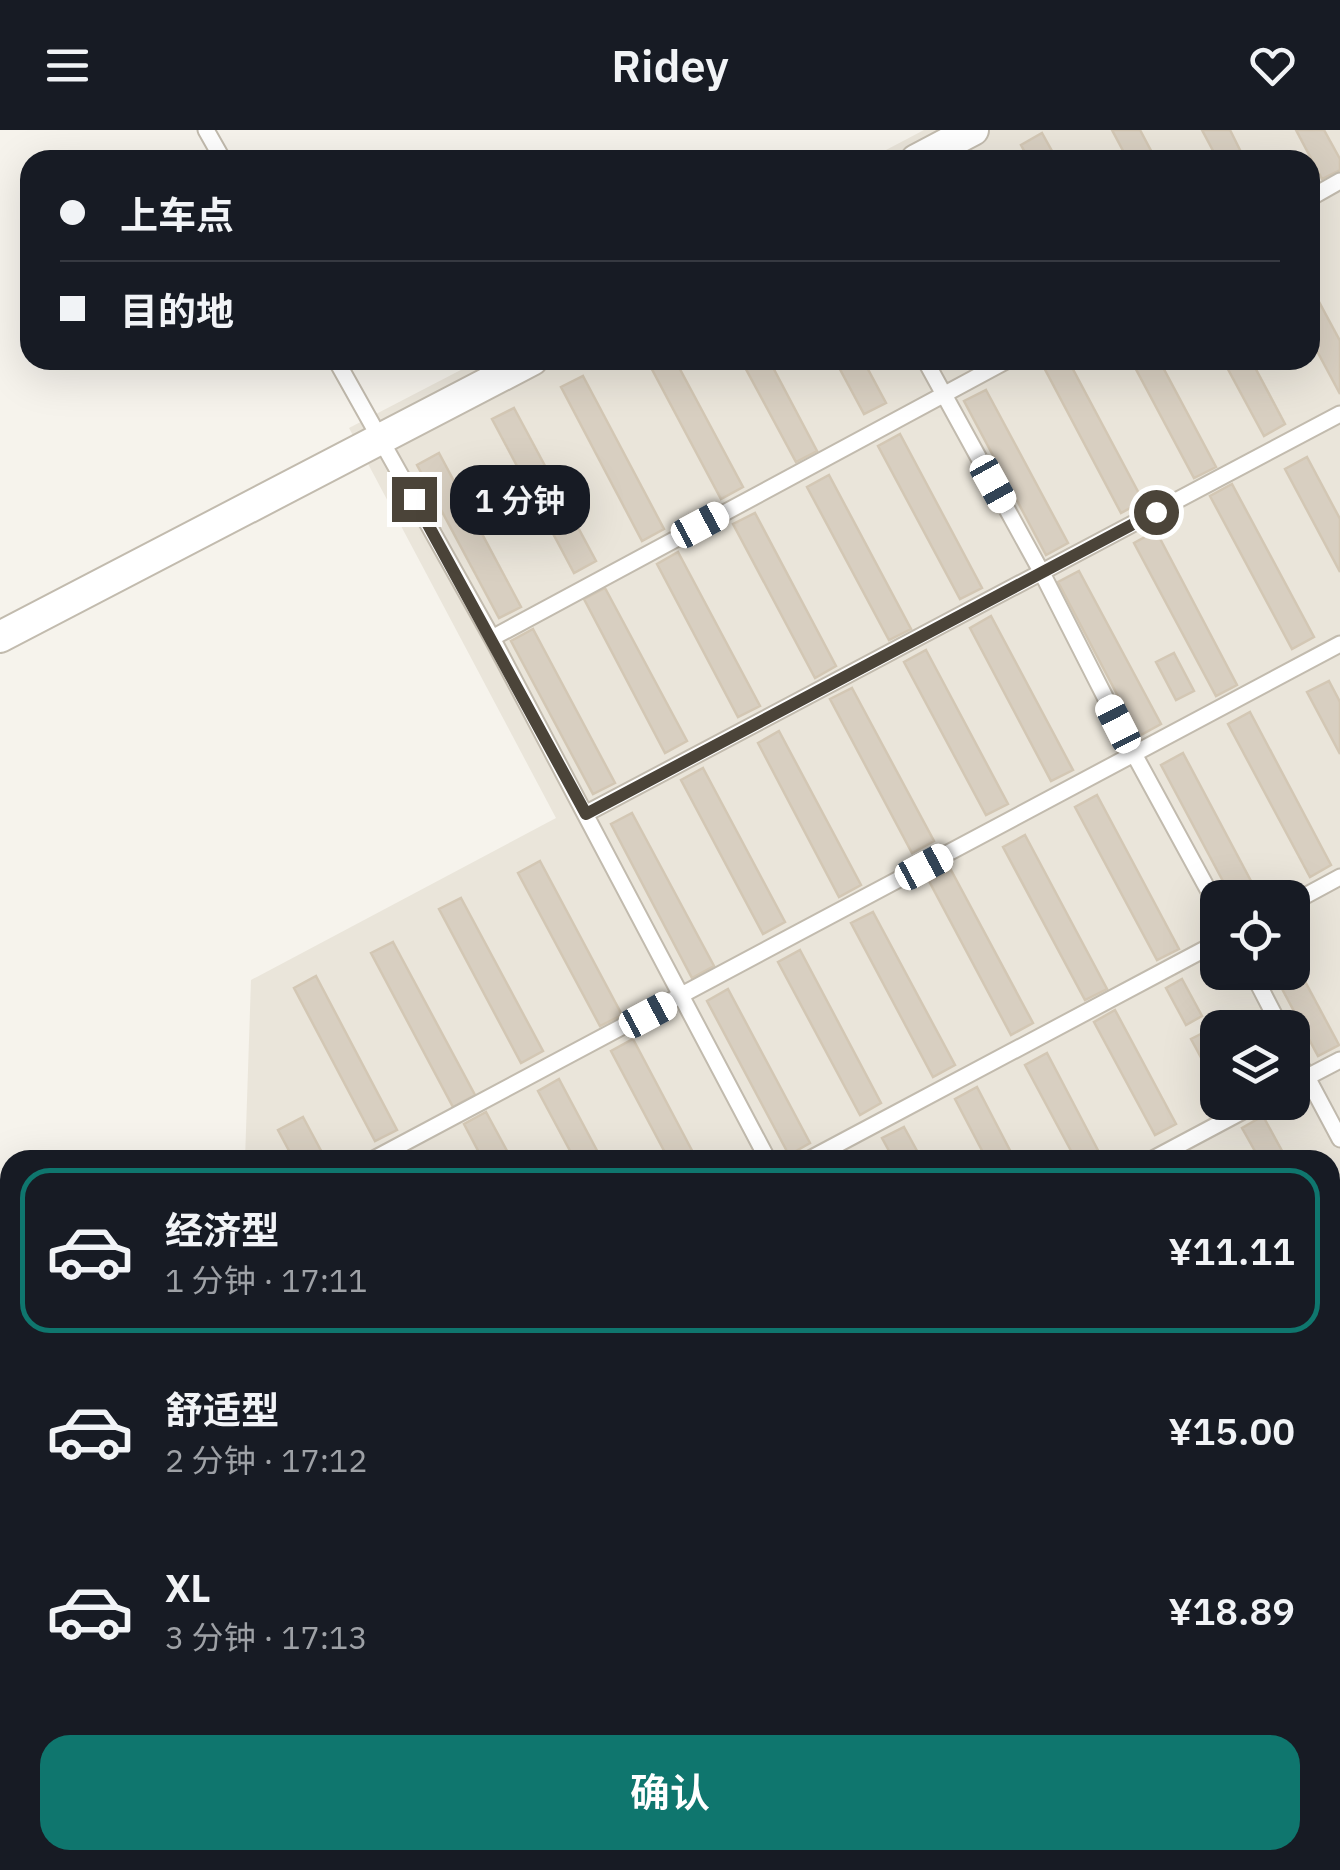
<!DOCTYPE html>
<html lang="zh">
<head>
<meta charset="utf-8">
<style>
  body { margin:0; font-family:"IBM Plex Sans","Noto Sans SC",sans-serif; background:#242831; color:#f1f3f6; height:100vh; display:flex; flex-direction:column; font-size:38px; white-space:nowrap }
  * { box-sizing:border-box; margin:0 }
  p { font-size:32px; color:#9ea1a6 }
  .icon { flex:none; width:55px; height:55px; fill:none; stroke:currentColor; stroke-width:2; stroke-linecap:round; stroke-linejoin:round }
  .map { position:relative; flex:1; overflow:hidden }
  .panel { position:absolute; left:0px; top:1020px; width:1340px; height:720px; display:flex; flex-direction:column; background:#171b24; border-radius:30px 30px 0 0; box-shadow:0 10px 40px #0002 }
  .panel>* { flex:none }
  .banner { position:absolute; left:20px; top:20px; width:1300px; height:220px; border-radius:30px; box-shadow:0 10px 40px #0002; display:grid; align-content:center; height:220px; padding:0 40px; background:#171b24 }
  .tools { position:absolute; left:1200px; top:750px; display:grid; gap:20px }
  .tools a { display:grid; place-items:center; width:110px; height:110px; border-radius:20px; background:#171b24; box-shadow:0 10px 40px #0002; font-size:50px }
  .end { position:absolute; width:45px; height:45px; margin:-22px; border:12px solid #4b4439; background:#fff; box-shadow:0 0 0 5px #fff }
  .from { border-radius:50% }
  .bubble { position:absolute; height:70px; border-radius:30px; background:#171b24; box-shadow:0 10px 40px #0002; font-size:32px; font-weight:600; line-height:70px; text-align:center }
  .car { position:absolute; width:30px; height:60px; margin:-30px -15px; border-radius:12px; box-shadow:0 0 8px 2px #0007; background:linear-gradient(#fff 24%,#345 0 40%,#fff 0 76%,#345 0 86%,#fff 0) }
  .banner b { display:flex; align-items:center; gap:35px; height:95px; font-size:38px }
  .banner b+b { border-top:2px solid #363941 }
  .banner i { width:25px; height:25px; background:#f1f3f6 }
  ul { padding:18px 0 0; list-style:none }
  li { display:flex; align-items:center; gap:30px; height:165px; margin:0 20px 15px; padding:0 20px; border:5px solid transparent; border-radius:30px }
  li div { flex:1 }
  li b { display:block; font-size:38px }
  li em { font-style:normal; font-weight:600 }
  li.current { border-color:#0f766e }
  li>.icon { width:90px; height:90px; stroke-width:1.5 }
  .button { display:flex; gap:20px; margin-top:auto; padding:20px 40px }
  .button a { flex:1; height:115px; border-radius:30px; background:#0f766e; color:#fff; font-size:40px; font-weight:600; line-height:115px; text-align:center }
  header { display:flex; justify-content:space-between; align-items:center; height:130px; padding:0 40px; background:#171b24; font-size:45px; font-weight:600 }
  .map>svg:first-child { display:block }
  .residential { fill:#eae5da; fill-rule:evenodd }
  .building { fill:#d8cfc1; stroke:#d3c7b4; stroke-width:2.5 }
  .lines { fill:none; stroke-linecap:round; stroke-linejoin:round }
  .service-casing { stroke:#c2bbae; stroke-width:19 }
  .minor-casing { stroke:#c2bbae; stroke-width:34 }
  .service { stroke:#fff; stroke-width:15 }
  .minor { stroke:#fff; stroke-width:30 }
  .route { stroke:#4b4439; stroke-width:12 }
</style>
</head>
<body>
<header><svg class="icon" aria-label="menu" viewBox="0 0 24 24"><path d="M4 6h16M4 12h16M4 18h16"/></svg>Ridey<svg class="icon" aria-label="heart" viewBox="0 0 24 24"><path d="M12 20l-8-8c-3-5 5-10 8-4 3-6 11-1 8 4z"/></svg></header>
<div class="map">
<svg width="1340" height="1740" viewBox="0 0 1340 1740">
  <rect width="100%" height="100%" fill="#f6f3ec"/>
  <path class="residential" d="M 924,0 L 1340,0 L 1340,1740 L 1124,1740 L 1116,1730 L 1330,1730 L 1330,1030 L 245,1030 L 251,850 L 556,688 L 349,298 L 480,230 L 1310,230 L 1310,30 L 867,30 ZM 1218,768 L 1292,768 L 1292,842 L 1218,842 ZM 1218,898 L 1292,898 L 1292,972 L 1218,972 Z
    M 639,1730 L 1027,1730 L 1008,1740 L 651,1740 Z"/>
  <path class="building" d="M 1112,0 L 1140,0 L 1156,30 L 1128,30 Z
    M 1202,0 L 1230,0 L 1245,30 L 1218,30 Z
    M 1296,0 L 1324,0 L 1340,29 L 1340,40 L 1322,49 Z
    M 1042,3 L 1057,30 L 1029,30 L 1021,15 Z
    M 1310,155 L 1340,211 L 1340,264 L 1310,208 Z
    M 647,230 L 675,230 L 743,357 L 721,369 Z
    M 741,230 L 769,230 L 817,321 L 796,332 Z
    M 835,230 L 863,230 L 886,273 L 864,284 Z
    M 1040,230 L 1068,230 L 1143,371 L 1121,383 Z
    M 1131,230 L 1159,230 L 1216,337 L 1194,348 Z
    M 1223,230 L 1251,230 L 1285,294 L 1264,306 Z
    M 583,246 L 664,399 L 642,411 L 561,257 Z
    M 986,260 L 1068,413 L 1046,425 L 964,271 Z
    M 514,278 L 596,431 L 574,443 L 492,289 Z
    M 900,304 L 982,458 L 960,469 L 878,316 Z
    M 439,323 L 521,477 L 499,488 L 417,335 Z
    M 1307,327 L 1340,389 L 1340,442 L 1285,339 Z
    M 829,345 L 911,499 L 889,510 L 807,357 Z
    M 1232,354 L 1314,507 L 1292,519 L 1210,366 Z
    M 755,383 L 836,536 L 815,548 L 733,394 Z
    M 1156,401 L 1237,555 L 1216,566 L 1134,413 Z
    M 678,422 L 760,576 L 738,587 L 657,434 Z
    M 1079,441 L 1161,594 L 1139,606 L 1058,452 Z
    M 605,458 L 687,611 L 665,623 L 584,469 Z
    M 991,486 L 1073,640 L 1051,651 L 970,498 Z
    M 533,499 L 615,653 L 593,664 L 511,511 Z
    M 926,520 L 1008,674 L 986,685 L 904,532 Z
    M 1174,523 L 1194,561 L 1176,570 L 1156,532 Z
    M 1329,551 L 1340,572 L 1340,624 L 1307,562 Z
    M 852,558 L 934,711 L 912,723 L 830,569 Z
    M 1250,582 L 1331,735 L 1310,747 L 1228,594 Z
    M 779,601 L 861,755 L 839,767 L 758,613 Z
    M 1183,623 L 1260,768 L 1232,768 L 1161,635 Z
    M 703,638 L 785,792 L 763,804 L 681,650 Z
    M 1097,665 L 1179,819 L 1157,830 L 1075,677 Z
    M 632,683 L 714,836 L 692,848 L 611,694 Z
    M 1025,705 L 1107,859 L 1085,870 L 1003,717 Z
    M 540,731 L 622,885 L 600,896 L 518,743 Z
    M 951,740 L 1033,893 L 1011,905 L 929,751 Z
    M 461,768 L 543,921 L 521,933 L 439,779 Z
    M 873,782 L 955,935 L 933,947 L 851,793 Z
    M 393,812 L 475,965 L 453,977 L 371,823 Z
    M 800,820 L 881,973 L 860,985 L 778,832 Z
    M 1292,827 L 1339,915 L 1318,926 L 1273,842 L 1292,842 Z
    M 316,846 L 397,1000 L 375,1011 L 294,858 Z
    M 1182,849 L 1202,886 L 1186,895 L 1166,858 Z
    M 728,859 L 810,1013 L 789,1025 L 707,871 Z
    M 1115,880 L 1176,994 L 1155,1005 L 1094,892 Z
    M 1209,900 L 1218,917 L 1218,959 L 1191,909 Z
    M 633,909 L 697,1030 L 669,1030 L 611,921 Z
    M 1047,923 L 1103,1030 L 1076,1030 L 1025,935 Z
    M 559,949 L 602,1030 L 575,1030 L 538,961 Z
    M 977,957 L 1015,1030 L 987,1030 L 955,969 Z
    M 486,982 L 512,1030 L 483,1030 L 464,994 Z
    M 1263,986 L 1287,1030 L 1260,1030 L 1242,998 Z
    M 303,987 L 326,1030 L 294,1030 L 278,1000 Z
    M 904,997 L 922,1030 L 894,1030 L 882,1008 Z
    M 1330,1111 L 1340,1130 L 1340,1181 L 1330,1162 Z
    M 1330,1303 L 1340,1322 L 1340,1373 L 1330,1354 Z
    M 1330,1549 L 1340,1567 L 1340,1601 L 1330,1582 Z
    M 1330,1707 L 1340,1726 L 1340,1740 L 1320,1740 L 1315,1730 L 1330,1730 Z
    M 726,1730 L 753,1730 L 758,1740 L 732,1740 Z"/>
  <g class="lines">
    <g class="service-casing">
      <path id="service" d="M 206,0 L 223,30
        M 1310,68 L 1340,51
        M 336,230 L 492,508 L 768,1030
        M 925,230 L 1042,443 L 1134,624 L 1218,778
        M 492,508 L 1008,230
        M 585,684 L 1340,284
        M 1292,773 L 1340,747
        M 1252,842 L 1281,898
        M 1292,919 L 1340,1009
        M 1292,955 L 1340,930
        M 372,1030 L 1340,514
        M 808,1030 L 1218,812
        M 1151,1030 L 1260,972
        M 1330,1202 L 1340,1196
        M 1330,1498 L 1340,1493
        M 1143,1730 L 1149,1740
        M 876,1740 L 895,1730"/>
    </g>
    <g class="minor-casing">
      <path id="minor" d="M 916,30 L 973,0
        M 0,507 L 532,230"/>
    </g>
    <use href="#service" class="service"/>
    <use href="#minor" class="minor"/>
  </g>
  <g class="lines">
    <path class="route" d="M 414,369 L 586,684 L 1156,382"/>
  </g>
</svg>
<div class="tools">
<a><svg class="icon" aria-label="locate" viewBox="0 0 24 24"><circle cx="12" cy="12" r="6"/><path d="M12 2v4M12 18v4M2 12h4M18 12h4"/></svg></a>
<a><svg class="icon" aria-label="layers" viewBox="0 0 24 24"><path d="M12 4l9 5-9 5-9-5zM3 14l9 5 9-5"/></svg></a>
</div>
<i class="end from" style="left:1156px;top:382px"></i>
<i class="end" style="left:414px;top:369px"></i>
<div class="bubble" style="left:450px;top:335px;width:140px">1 分钟</div>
<i class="car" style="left:993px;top:354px;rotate:151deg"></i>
<i class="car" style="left:700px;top:395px;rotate:62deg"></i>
<i class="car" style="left:1118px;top:594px;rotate:333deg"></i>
<i class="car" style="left:924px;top:737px;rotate:62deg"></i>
<i class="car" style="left:648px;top:885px;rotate:62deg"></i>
<div class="banner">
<b><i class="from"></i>上车点</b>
<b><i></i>目的地</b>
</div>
<section class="panel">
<ul>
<li class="current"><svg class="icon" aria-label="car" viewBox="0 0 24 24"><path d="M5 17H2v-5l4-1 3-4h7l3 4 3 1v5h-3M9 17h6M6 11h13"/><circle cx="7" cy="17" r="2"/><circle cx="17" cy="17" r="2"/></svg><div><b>经济型</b><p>1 分钟 · 17:11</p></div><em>¥11.11</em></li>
<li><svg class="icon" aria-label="car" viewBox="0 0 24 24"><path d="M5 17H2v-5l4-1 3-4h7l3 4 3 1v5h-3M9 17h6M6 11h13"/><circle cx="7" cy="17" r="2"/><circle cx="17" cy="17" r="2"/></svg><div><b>舒适型</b><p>2 分钟 · 17:12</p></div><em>¥15.00</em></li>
<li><svg class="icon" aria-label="car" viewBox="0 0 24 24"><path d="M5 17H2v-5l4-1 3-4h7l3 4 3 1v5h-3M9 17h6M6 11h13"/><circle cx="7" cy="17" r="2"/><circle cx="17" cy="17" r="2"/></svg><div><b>XL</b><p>3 分钟 · 17:13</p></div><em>¥18.89</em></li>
</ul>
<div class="button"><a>确认</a></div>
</section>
</div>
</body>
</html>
